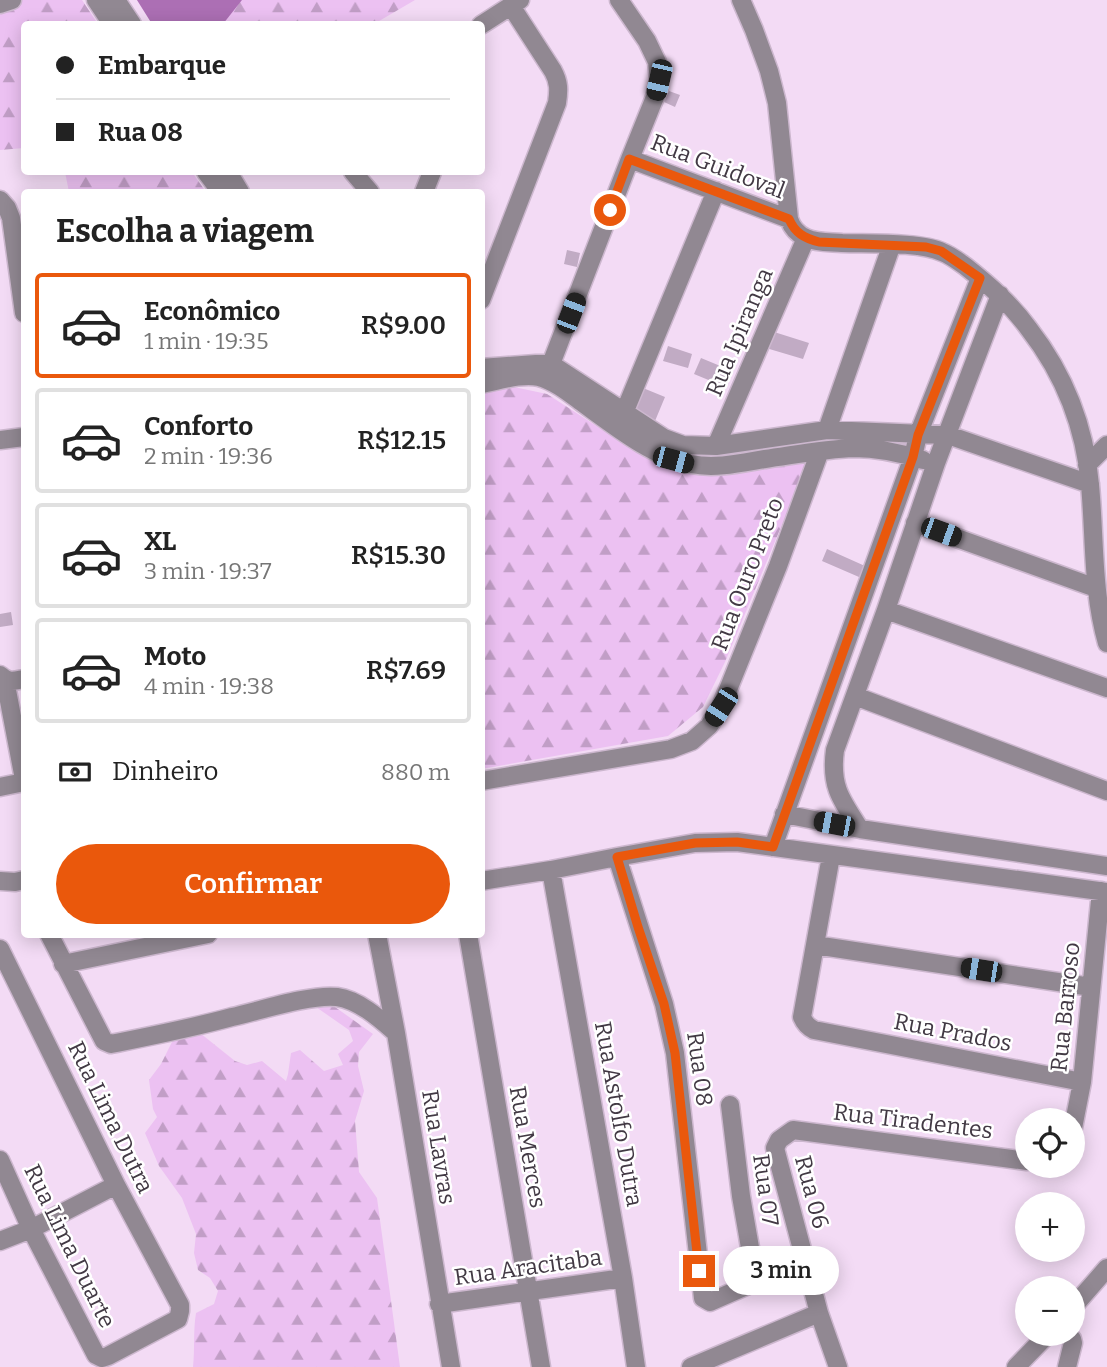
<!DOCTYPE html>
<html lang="pt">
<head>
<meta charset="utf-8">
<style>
  body { margin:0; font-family:Bitter,serif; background:#f6f6f6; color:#222; height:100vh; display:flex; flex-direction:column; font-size:26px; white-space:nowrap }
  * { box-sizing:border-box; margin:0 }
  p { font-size:23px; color:#767676 }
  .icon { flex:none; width:38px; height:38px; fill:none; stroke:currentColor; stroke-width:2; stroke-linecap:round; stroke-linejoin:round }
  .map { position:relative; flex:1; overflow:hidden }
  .sheet { position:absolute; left:21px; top:189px; width:464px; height:749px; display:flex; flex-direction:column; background:#fff; border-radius:7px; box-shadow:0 4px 18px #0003 }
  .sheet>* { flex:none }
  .guide { position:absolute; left:21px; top:21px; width:464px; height:154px; border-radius:7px; box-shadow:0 4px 18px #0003; display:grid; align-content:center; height:154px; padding:0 35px; background:#fff }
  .controls { position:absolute; left:1015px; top:1108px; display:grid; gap:14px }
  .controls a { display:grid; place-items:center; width:70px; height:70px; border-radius:50%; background:#fff; box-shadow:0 4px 18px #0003; font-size:35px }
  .end { position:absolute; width:32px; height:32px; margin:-16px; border:9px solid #ea580c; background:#fff; box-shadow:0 0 0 4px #fff }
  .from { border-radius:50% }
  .bubble { position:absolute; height:49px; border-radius:24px; background:#fff; box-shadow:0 4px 18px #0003; font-size:23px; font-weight:600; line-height:49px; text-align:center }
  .car { position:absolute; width:21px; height:42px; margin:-21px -10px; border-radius:9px; box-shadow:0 0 5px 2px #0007; background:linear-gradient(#222 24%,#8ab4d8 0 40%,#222 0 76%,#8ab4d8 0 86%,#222 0) }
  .guide b { display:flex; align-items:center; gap:24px; height:66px; font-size:26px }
  .guide b+b { border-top:2px solid #e0e0e0 }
  .guide i { width:18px; height:18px; background:#222 }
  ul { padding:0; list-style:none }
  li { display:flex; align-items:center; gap:21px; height:105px; margin:0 14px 10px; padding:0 21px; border:4px solid #e0e0e0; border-radius:7px }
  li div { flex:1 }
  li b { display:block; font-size:26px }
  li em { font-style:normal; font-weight:600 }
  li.selected { border-color:#ea580c }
  li>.icon { width:63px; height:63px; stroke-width:1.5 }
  h2 { padding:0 35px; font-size:32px; line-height:84px }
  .pay { display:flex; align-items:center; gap:18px; height:77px; padding:0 35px; font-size:26px }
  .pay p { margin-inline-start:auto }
  .action { display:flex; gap:14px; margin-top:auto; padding:14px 35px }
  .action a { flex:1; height:80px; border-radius:42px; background:#ea580c; color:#fff; font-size:28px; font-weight:600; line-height:80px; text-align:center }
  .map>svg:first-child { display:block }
  .forest { fill:url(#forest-firs) }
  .water { fill:#ac6fb4 }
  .building { fill:#c1abc4 }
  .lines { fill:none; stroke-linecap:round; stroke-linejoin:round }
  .minor-casing { stroke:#ccb7ce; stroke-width:21 }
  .minor { stroke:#918892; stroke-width:18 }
  .route { stroke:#ea580c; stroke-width:9 }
  .labels { text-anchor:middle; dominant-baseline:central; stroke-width:5; stroke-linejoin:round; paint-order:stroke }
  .street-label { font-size:23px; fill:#423944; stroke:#fff }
</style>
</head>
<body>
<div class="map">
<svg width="1107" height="1367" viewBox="0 0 1107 1367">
  <defs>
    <pattern id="forest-firs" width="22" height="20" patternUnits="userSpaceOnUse" patternTransform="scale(1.75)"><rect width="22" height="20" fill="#ecc1f2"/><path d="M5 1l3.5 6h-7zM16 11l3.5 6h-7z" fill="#c19ec6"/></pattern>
  </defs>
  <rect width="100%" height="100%" fill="#f3dbf5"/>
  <path class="forest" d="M 22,0 L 82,0 L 98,24 L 24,24 L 24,148 L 0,150 L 0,9 Z
    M 137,0 L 415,0 L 374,24 L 152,24 Z
    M 65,172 L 192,172 L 206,192 L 69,192 Z
    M 514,387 L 547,394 L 609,434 L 671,467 L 734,472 L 808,462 L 725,662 L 703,707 L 668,736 L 481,769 L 481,393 Z
    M 328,1002 L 373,1034 L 359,1052 L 358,1066 L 364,1091 L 355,1121 L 359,1172 L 377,1198 L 400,1367 L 193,1367 C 195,1349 193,1331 196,1313 L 214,1304 L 218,1291 L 210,1278 L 198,1270 L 194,1253 L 196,1234 L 182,1198 L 159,1166 L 145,1133 L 157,1117 L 153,1109 L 149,1080 L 161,1064 L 173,1040 L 200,1033 L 235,1061 L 247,1065 L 262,1061 L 286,1081 L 288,1074 L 291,1053 L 300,1050 L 324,1071 L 343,1065 L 338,1054 L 353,1041 L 349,1030 L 316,1007 Z"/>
  <path class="water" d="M 137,0 L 242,0 L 223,24 L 152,24 Z"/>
  <path class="building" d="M 669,91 L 680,95 L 675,107 L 664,102 Z
    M 567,250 L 580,253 L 577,267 L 564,264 Z
    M 771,331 L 809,343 L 803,359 L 766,348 Z
    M 668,346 L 692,354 L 688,368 L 663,361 Z
    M 701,358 L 730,370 L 723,386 L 694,374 Z
    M 643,388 L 665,397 L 655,421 L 634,412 Z
    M 827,549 L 865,566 L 859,577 L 822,561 Z
    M 11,612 L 13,625 L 0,627 L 0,614 Z"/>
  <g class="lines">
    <g class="minor-casing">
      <path id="minor" d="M 96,0 L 112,24
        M 116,0 L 132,24
        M 741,0 L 754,30 L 769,71 L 777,103 L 789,219 C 792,228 797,234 806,238 C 817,243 830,242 842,243 C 868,244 921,242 942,252 C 950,255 958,261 965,266 C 989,285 1011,304 1029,329 C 1064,374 1085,428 1090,485 C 1095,538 1092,591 1107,643
        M 0,4 L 12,0
        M 481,25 L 520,0
        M 630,159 L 789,219
        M 206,172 L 221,192
        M 228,172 L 240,192
        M 353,172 L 370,192
        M 424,192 L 432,172
        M 0,200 L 7,208 L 11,218 L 24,313
        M 481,300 L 557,103 C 559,90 559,82 553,71 L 511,6
        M 551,364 L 630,159 L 655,97 L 659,80 L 657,62 L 647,41 L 619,0
        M 481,368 L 536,364 L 551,364 L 664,438 L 683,445 L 716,446 L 827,430 L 948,435 L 1090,484
        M 481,384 C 498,381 522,373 539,377 C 554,381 568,392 580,401 C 612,424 652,457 691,464 C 715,469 741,463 765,459 C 794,455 824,449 854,448 C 876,448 901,453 923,460
        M 624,413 L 716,191
        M 827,430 L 892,244
        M 0,440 L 24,437
        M 716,446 L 806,238
        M 1087,465 L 1107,445
        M 915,523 L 1096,588
        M 886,610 L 1107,688
        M 0,675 C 9,683 13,681 24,679
        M 5,680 L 24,779
        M 855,696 L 1107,791
        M 481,781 L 671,749 L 692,741 L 709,726 L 721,707 L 778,566 L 820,451
        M 0,787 L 24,782
        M 784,814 L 860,829 L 1107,866
        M 860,829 C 841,800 830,786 835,750 L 886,610 L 936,463 L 1000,295
        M 773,847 L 913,457 L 918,435 L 980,278
        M 831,856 L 802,1017 C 805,1024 808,1027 814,1030 L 1082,1082
        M 617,857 L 664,1004 L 675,1053 L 703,1298 L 710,1302 L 805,1260
        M 551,870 L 623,1278 L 636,1367
        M 0,881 L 15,882 L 24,880
        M 481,881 L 551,870 L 617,857 L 695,843 L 737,842 L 1107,892
        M 49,934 L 104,1041 L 111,1044 C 151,1036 192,1028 232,1017 C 259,1011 310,994 337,997 C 359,1000 380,1019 396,1033
        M 377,934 L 396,1033 L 451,1367
        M 468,934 L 541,1367
        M 815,945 L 1091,987
        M 0,949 L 116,1185 L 180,1305 L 180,1311 L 178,1319 L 108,1356 L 102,1358 L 96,1355 L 31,1229 L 0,1160
        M 63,964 L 208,934
        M 730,1105 L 741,1196 L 756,1282
        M 1073,1128 L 1082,1082 L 1101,891
        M 0,1241 L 31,1229 L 116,1185
        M 439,1304 L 623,1278
        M 1073,1307 L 1107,1268
        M 1067,1334 L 1072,1339 L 1073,1343 L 1067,1367
        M 691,1367 L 819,1313
        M 838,1367 L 819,1313 L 775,1148 L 779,1140 L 793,1130 L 1027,1161
        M 1016,1367 L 1048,1334"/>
    </g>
    <use href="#minor" class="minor"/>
  </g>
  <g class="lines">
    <path class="route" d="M 610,210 L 629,159 L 789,219 C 795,233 804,238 819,242 L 926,247 L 941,251 L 980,278 L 918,435 L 913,457 L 773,847 L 737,842 L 695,843 L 617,857 L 638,927 L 664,1004 L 675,1053 L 699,1271"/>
  </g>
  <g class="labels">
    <g class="street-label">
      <text transform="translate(718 166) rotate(21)">Rua Guidoval</text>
      <text transform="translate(739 332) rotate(-67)">Rua Ipiranga</text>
      <text transform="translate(747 574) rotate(-69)">Rua Ouro Preto</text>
      <text transform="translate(1065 1007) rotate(-84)">Rua Barroso</text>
      <text transform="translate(953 1032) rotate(11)">Rua Prados</text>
      <text transform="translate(700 1069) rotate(82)">Rua 08</text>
      <text transform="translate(619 1114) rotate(80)">Rua Astolfo Dutra</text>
      <text transform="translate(111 1117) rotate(64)">Rua Lima Dutra</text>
      <text transform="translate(913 1121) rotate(7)">Rua Tiradentes</text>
      <text transform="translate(439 1147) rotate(81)">Rua Lavras</text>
      <text transform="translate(528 1147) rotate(80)">Rua Merces</text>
      <text transform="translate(766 1190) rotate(82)">Rua 07</text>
      <text transform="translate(812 1192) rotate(75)">Rua 06</text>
      <text transform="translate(70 1246) rotate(64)">Rua Lima Duarte</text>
      <text transform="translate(528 1267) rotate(-8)">Rua Aracitaba</text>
    </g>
  </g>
</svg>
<div class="controls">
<a><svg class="icon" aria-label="locate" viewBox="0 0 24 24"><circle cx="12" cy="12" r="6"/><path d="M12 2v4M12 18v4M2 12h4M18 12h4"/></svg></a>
<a>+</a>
<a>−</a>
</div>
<i class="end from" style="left:610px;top:210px"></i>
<i class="end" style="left:699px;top:1271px"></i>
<div class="bubble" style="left:723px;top:1246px;width:116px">3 min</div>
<i class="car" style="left:659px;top:80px;rotate:193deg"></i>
<i class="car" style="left:571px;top:313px;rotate:21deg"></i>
<i class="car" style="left:673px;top:460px;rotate:105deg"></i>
<i class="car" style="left:941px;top:532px;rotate:110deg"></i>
<i class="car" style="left:721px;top:707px;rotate:213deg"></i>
<i class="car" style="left:834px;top:824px;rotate:281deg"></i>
<i class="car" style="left:981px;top:970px;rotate:279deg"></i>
<div class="guide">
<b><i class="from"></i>Embarque</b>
<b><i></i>Rua 08</b>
</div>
<section class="sheet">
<h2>Escolha a viagem</h2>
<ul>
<li class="selected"><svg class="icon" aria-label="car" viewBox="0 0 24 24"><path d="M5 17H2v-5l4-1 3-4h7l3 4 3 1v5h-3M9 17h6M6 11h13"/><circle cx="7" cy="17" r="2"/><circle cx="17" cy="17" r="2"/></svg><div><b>Econômico</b><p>1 min · 19:35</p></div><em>R$9.00</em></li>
<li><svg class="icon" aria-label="car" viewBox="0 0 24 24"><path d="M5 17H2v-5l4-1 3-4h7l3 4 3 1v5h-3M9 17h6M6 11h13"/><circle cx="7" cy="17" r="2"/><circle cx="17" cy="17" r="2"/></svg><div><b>Conforto</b><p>2 min · 19:36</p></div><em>R$12.15</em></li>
<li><svg class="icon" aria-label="car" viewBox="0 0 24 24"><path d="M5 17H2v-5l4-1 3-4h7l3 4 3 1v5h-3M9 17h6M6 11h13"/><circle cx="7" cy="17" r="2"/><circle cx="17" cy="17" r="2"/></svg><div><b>XL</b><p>3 min · 19:37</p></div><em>R$15.30</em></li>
<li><svg class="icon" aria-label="car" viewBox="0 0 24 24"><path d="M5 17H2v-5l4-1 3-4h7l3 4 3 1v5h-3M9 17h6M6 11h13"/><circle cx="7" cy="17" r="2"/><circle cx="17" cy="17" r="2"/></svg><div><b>Moto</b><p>4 min · 19:38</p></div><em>R$7.69</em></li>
</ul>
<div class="pay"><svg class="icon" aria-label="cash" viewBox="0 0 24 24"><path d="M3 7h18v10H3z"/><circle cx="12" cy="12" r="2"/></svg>Dinheiro<p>880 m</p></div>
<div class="action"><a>Confirmar</a></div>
</section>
</div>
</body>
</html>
